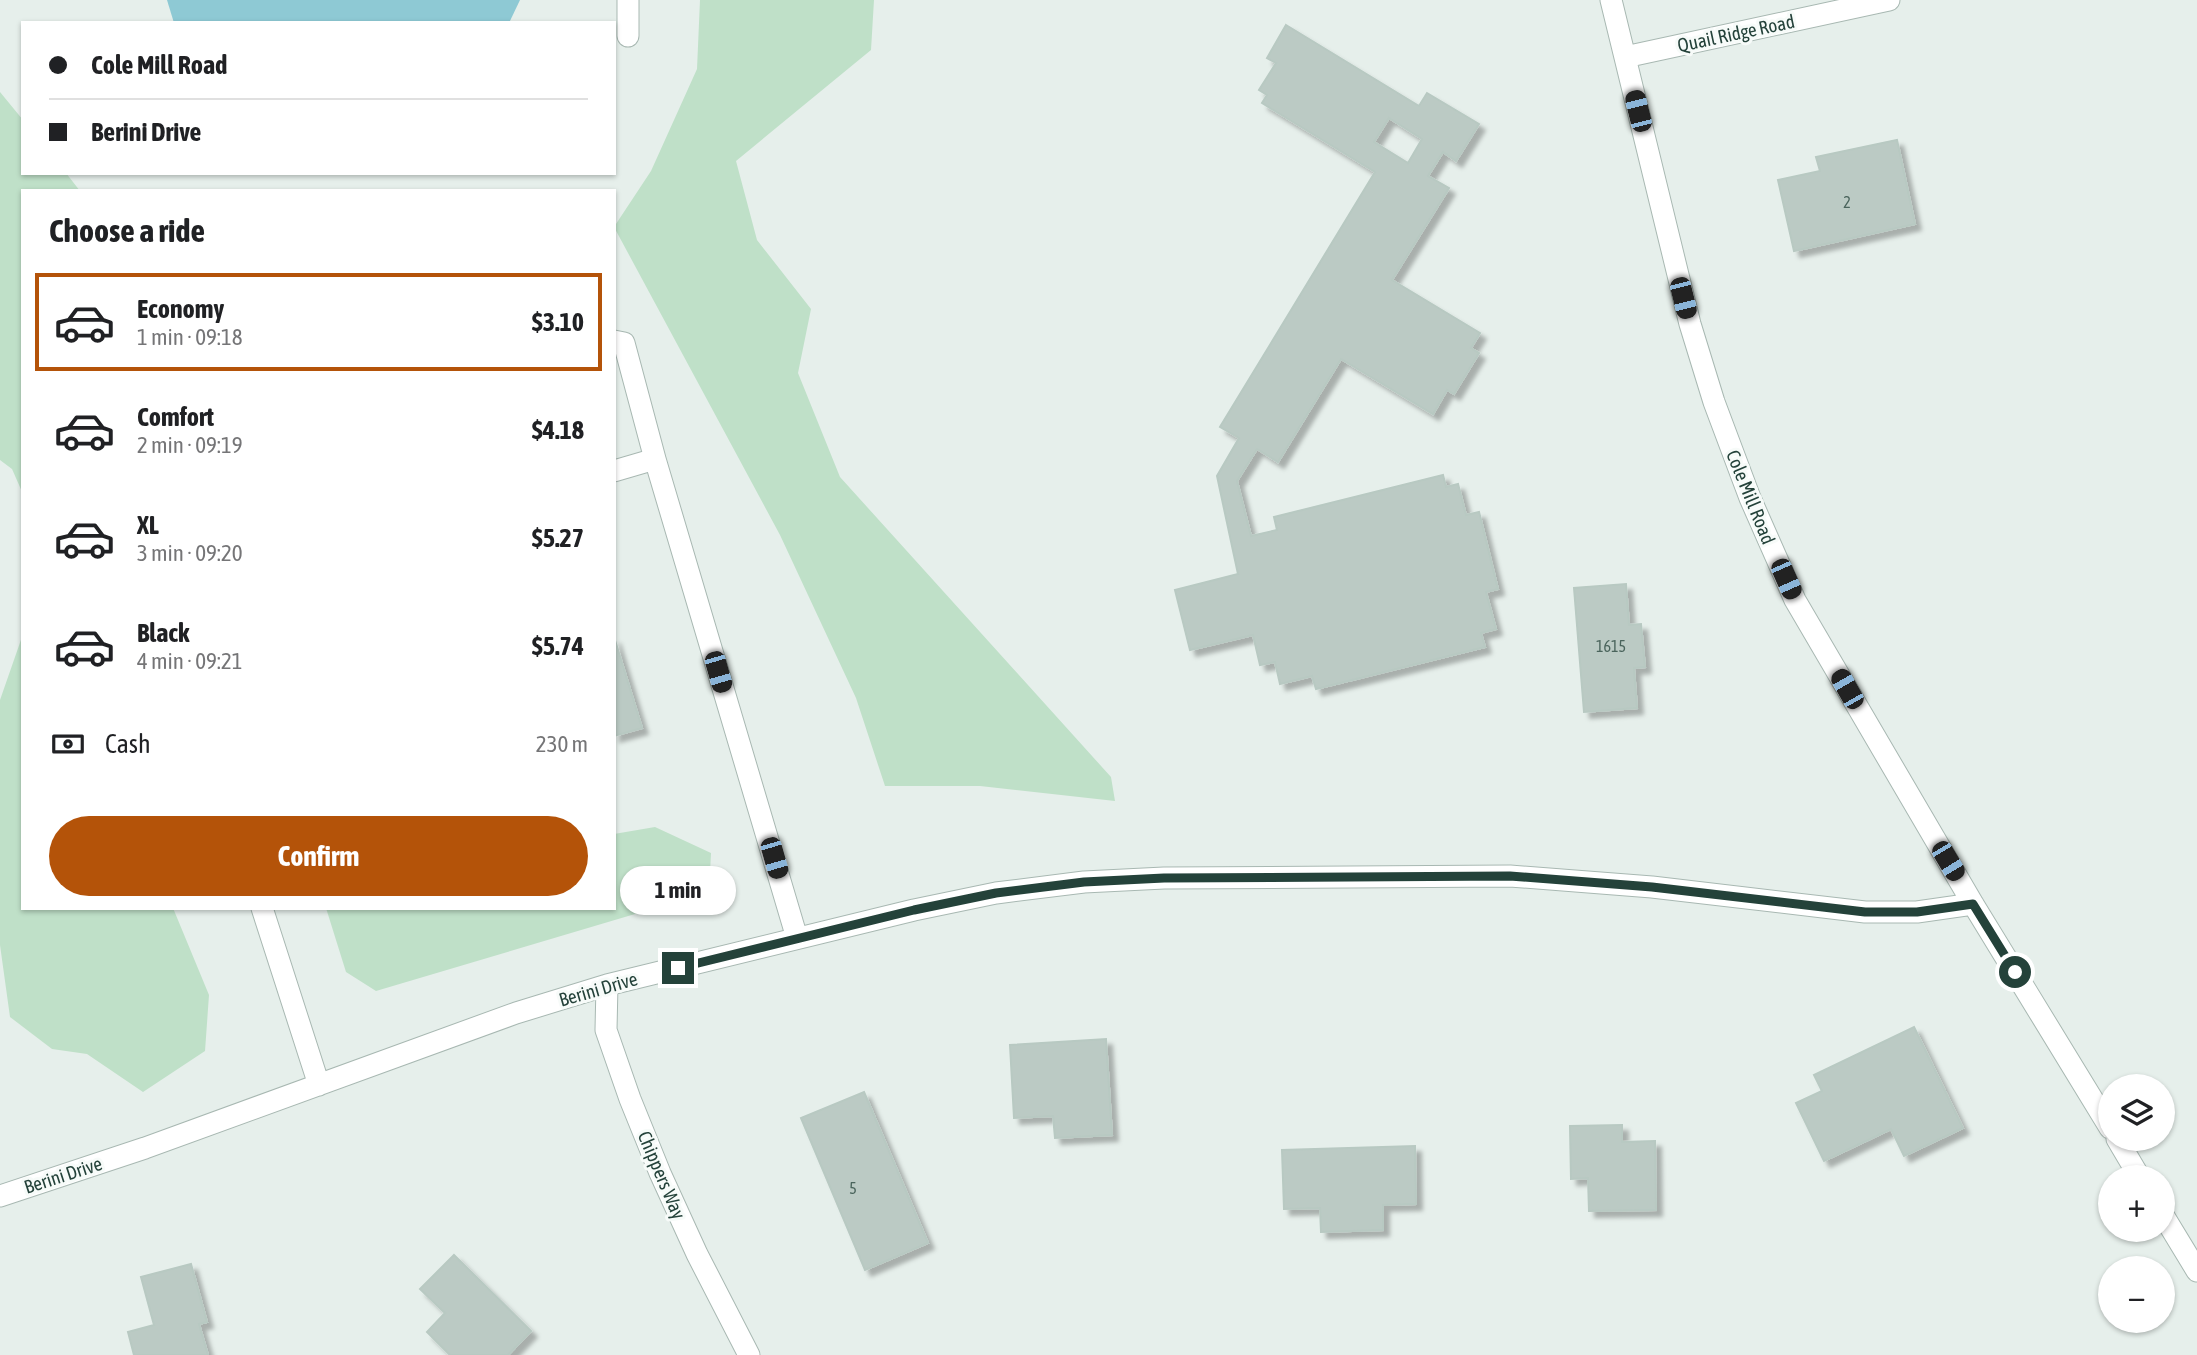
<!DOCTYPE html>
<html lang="en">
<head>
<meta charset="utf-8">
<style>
  body { margin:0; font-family:"Asap Condensed",sans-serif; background:#f6f6f6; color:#202124; height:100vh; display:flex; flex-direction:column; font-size:26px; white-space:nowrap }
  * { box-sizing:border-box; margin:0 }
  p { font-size:23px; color:#757577 }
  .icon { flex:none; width:38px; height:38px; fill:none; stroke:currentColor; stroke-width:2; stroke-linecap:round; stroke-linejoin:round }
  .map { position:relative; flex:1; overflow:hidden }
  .panel { position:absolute; left:21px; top:189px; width:595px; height:721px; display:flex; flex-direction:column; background:#fff; border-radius:0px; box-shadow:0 2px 5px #0004 }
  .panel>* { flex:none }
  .top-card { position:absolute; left:21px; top:21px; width:595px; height:154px; border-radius:0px; box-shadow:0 2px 5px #0004; display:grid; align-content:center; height:154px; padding:0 28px; background:#fff }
  .controls { position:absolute; left:2098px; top:1074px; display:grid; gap:14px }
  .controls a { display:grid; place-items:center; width:77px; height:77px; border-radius:50%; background:#fff; box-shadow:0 2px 5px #0004; font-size:35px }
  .end { position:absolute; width:32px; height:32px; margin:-16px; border:9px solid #24423a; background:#fff; box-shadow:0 0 0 4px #fff }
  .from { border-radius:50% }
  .bubble { position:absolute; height:49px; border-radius:24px; background:#fff; box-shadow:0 2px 5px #0004; font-size:23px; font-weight:700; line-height:49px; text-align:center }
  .car { position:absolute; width:21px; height:42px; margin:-21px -10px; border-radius:9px; box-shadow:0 0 5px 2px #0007; background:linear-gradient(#222 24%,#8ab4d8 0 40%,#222 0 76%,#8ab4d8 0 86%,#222 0) }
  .top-card b { display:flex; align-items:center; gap:24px; height:66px; font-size:26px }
  .top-card b+b { border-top:2px solid #e0e0e0 }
  .top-card i { width:18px; height:18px; background:#202124 }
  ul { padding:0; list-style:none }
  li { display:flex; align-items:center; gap:21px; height:98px; margin:0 14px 10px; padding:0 14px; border:4px solid transparent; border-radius:0px }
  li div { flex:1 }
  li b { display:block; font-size:26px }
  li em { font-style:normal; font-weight:700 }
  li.active { border-color:#b45309 }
  li>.icon { width:63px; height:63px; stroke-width:1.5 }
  h2 { padding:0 28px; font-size:32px; line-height:84px }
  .pay { display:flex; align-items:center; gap:18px; height:77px; padding:0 28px; font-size:26px }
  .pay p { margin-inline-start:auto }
  .button { display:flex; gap:14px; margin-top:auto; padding:14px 28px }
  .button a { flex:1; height:80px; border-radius:42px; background:#b45309; color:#fff; font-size:28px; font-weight:700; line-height:80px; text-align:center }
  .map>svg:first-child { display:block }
  .green { fill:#bfe0c8 }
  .water { fill:#8ec9d4 }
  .building { fill:#bbcac4; stroke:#b8c9c2; stroke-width:2; fill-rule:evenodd; filter:url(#shadow) }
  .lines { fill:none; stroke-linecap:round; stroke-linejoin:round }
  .minor-casing { stroke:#a8b8b2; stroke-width:23 }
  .minor { stroke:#fff; stroke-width:21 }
  .route { stroke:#24423a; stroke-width:9 }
  .labels { text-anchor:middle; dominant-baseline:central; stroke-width:6; stroke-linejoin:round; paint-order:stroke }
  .number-label { font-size:16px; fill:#4a645c }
  .street-label { font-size:19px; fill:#24423a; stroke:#f7fbf9 }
</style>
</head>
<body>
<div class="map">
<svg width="2197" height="1355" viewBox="0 0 2197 1355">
  <defs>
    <filter id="shadow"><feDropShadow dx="6" dy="6" stdDeviation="2" flood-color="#0004"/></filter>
  </defs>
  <rect width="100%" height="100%" fill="#e6efeb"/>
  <path class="green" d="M 700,0 L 874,0 L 871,50 L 736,161 L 757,240 L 811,309 L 798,373 L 840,477 L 1111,777 L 1115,801 L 980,786 L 885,786 L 856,698 L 780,535 L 614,227 L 651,171 L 697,69 Z
    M 0,92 L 23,120 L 23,173 L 66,173 L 80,191 L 23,191 L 23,494 L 12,469 L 0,460 Z
    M 23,634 L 23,908 L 173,908 L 209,995 L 205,1051 L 143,1092 L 87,1054 L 52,1049 L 10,1017 L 0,945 L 0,700 Z
    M 655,827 L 711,853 L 709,892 L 376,991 L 346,972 L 326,908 L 614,908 L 614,834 Z"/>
  <path class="water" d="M 167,0 L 520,0 L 509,23 L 174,23 Z"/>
  <path class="building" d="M 1286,25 L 1419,106 L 1427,93 L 1479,124 L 1456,161 L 1443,152 L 1428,176 L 1449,188 L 1392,280 L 1480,333 L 1471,348 L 1479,353 L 1454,394 L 1447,390 L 1433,414 L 1341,359 L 1278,462 L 1257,449 L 1237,481 L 1251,536 L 1277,530 L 1274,517 L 1443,475 L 1446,487 L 1458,484 L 1466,515 L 1479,512 L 1498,589 L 1486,592 L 1496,629 L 1481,633 L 1485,647 L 1316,689 L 1312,676 L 1280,684 L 1275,662 L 1260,665 L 1253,635 L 1190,650 L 1175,590 L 1238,574 L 1217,476 L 1239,438 L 1220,427 L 1375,172 L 1262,103 L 1267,95 L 1259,90 L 1276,63 L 1267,58 ZM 1389,118 L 1422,139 L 1408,163 L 1374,142 Z
    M 1897,140 L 1915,224 L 1794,251 L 1778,180 L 1820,171 L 1816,157 Z
    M 1626,584 L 1629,625 L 1641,624 L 1645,667 L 1634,668 L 1637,708 L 1584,712 L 1574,588 Z
    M 614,637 L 642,728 L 614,736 Z
    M 1914,1027 L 1963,1128 L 1904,1156 L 1891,1129 L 1824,1161 L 1796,1103 L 1822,1091 L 1814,1075 Z
    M 1106,1039 L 1112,1135 L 1055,1138 L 1053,1116 L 1014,1118 L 1010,1045 Z
    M 864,1092 L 928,1243 L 865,1270 L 801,1118 Z
    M 1622,1125 L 1622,1142 L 1655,1141 L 1656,1210 L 1589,1211 L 1588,1178 L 1571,1179 L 1570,1126 Z
    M 1415,1146 L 1416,1204 L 1383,1205 L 1383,1230 L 1321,1232 L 1320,1208 L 1284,1209 L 1282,1150 Z
    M 454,1255 L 531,1331 L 508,1355 L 450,1355 L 427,1332 L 445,1313 L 420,1289 Z
    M 191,1264 L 207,1322 L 199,1324 L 208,1355 L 134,1355 L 128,1332 L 154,1325 L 141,1277 Z"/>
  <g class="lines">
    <g class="minor-casing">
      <path id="minor" d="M 1611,0 L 1690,324 L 1714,402 L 1750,498 L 1795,600 L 1973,904 L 2110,1128
        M 628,36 L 628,0
        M 1625,57 L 1889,0
        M 614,341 L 624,343 L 655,459
        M 614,471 L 655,459 L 797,938
        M 262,908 L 319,1085
        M 607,985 L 606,1030 L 630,1099 L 660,1173 L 697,1254 L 749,1355
        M 2117,1139 L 2140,1178
        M 0,1196 L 145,1148 L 516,1013 L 607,985 L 914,910 L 996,893 L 1084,882 L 1164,878 L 1510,876 L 1652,887 L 1865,912 L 1917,912 L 1973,904
        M 2163,1215 L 2197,1271"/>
    </g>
    <use href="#minor" class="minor"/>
  </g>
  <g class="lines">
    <path class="route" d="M 678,968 L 914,910 L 996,893 L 1084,882 L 1164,878 L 1510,876 L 1652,887 L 1865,912 L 1917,912 L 1973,904 L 2015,972"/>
  </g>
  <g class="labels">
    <g class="number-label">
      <text x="1847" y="202">2</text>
      <text x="1611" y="646">1615</text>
      <text x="853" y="1188">5</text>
    </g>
    <g class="street-label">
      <text transform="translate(1736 33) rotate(-12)">Quail Ridge Road</text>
      <text transform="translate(1751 497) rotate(68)">Cole Mill Road</text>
      <text transform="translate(598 989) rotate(-16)">Berini Drive</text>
      <text transform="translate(63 1175) rotate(-18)">Berini Drive</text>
      <text transform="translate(662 1175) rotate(67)">Chippers Way</text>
    </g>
  </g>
</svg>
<div class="controls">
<a><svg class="icon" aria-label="layers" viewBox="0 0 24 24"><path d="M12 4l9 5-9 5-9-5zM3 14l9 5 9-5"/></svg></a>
<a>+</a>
<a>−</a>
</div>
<i class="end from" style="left:2015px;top:972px"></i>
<i class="end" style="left:678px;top:968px"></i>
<div class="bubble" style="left:620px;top:866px;width:116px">1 min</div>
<i class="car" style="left:1638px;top:111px;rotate:346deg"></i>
<i class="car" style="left:1683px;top:298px;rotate:166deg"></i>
<i class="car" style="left:1786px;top:579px;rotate:156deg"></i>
<i class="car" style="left:718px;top:672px;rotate:164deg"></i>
<i class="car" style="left:1847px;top:689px;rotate:330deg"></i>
<i class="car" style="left:774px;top:858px;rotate:164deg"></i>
<i class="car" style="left:1948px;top:861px;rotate:149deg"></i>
<div class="top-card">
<b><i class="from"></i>Cole Mill Road</b>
<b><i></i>Berini Drive</b>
</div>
<section class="panel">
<h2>Choose a ride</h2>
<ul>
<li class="active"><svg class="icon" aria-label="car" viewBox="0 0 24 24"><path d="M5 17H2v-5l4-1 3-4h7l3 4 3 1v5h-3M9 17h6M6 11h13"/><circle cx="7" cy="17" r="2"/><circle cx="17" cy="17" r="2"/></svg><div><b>Economy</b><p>1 min · 09:18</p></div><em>$3.10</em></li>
<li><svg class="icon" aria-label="car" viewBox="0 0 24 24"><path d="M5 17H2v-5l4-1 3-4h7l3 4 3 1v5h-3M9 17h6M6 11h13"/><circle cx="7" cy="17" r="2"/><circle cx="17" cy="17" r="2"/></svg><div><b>Comfort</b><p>2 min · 09:19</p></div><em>$4.18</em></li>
<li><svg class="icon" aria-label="car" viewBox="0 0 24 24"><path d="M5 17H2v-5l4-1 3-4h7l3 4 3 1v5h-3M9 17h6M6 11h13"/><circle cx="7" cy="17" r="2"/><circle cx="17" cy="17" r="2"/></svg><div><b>XL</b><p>3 min · 09:20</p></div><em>$5.27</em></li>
<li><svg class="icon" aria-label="car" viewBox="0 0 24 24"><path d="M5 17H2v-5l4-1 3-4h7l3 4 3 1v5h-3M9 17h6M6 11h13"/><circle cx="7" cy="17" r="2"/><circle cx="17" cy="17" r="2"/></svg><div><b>Black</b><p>4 min · 09:21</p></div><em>$5.74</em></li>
</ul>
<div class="pay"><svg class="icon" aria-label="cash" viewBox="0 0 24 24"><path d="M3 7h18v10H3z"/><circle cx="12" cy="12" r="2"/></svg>Cash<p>230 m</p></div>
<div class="button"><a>Confirm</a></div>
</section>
</div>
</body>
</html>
